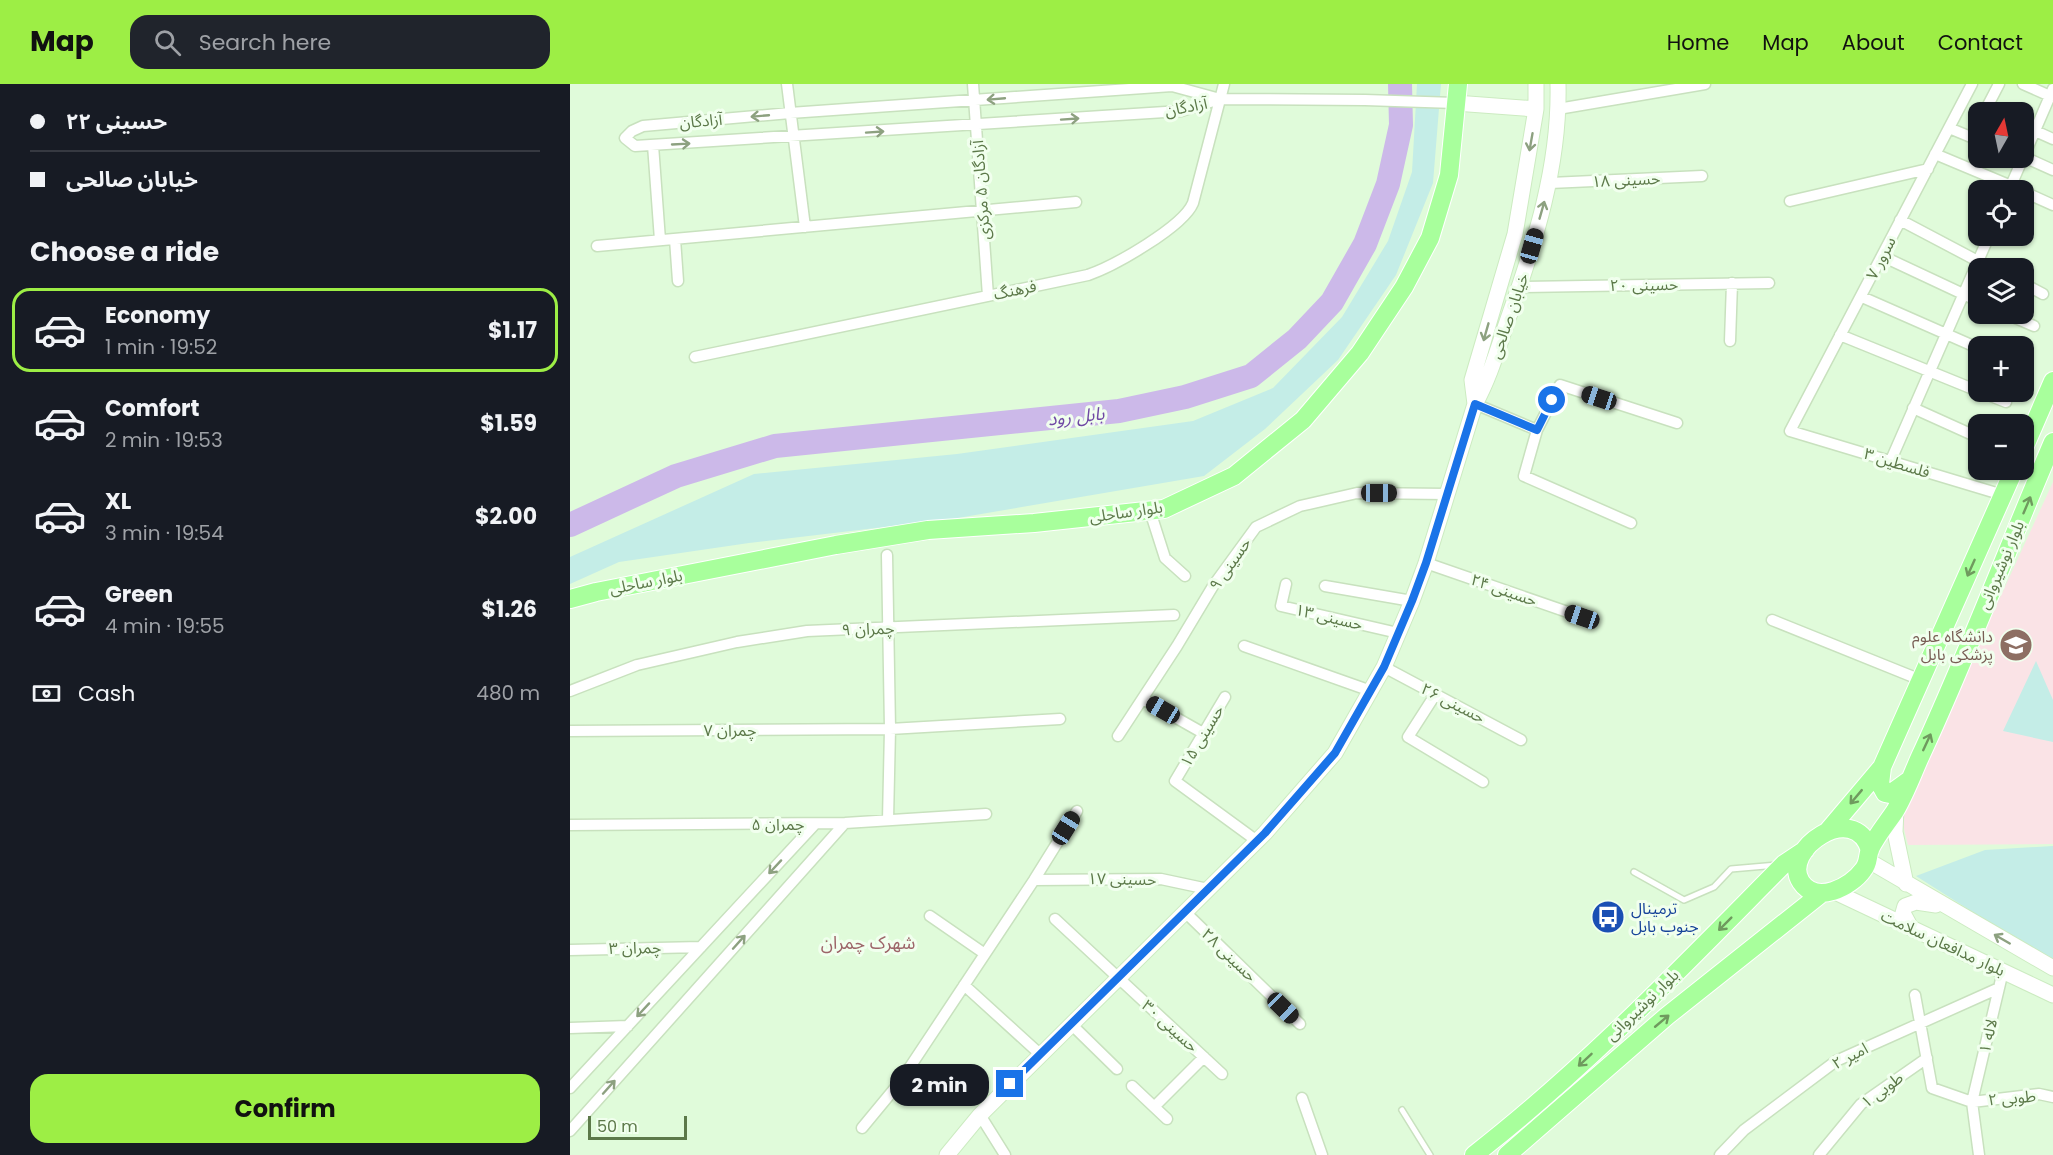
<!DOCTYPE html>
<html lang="en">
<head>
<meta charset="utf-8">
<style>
  body { margin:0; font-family:Poppins,"Noto Sans Arabic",sans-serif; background:#20242c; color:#f1f3f6; height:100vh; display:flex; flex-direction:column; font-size:22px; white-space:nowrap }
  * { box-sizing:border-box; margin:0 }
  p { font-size:20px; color:#9ea1a6 }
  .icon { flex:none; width:33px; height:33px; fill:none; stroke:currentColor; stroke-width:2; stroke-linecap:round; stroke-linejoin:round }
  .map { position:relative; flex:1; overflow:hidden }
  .side { display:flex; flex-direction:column; background:#171b24; width:570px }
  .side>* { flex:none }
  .guide { display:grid; align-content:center; height:132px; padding:0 30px; background:#171b24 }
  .needle { width:39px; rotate:9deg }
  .controls { position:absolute; left:1398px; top:18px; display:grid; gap:12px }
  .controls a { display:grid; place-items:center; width:66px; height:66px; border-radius:12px; background:#171b24; box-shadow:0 2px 4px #0004; font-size:30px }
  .scale { position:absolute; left:18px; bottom:15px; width:99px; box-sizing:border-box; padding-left:6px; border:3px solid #5c7949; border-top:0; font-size:16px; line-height:21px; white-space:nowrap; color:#5c7949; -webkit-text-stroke:4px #f1ffee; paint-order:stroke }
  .end { position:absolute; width:27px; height:27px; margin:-14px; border:8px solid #1a73e8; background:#fff; box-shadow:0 0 0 3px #fff }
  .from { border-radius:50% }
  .bubble { position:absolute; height:42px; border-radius:18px; background:#171b24; box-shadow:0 2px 4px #0004; font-size:20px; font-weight:700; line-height:42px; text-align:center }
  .car { position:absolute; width:18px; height:36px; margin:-18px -9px; border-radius:8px; box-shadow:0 0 4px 2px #0007; background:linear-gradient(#222 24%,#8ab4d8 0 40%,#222 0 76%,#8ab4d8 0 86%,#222 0) }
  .guide b { display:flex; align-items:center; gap:21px; height:57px; font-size:22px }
  .guide b+b { border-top:2px solid #363941 }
  .guide i { width:15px; height:15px; background:#f1f3f6 }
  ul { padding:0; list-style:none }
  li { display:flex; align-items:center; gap:18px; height:84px; margin:0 12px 9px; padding:0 18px; border:3px solid transparent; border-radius:18px }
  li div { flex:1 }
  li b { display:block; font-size:22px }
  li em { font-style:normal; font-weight:700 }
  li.active { border-color:#9dee45 }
  li>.icon { width:54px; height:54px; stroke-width:1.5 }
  h2 { padding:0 30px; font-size:27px; line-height:72px }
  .pay { display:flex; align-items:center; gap:15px; height:66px; padding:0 30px; font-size:22px }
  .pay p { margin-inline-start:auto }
  .cta { display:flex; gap:12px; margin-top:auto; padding:12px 30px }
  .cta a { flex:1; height:69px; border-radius:18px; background:#9dee45; color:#111; font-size:24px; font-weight:700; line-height:69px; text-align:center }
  header { display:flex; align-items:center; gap:36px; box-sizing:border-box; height:84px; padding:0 30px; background:#9dee45; color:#111 }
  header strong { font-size:28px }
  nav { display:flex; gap:33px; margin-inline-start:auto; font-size:21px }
  .search { width:420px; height:54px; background:#20242c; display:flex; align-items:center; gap:15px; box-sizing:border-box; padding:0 21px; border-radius:18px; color:#9ea1a6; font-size:22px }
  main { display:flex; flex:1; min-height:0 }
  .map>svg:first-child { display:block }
  .residential { fill:#e0fbda; fill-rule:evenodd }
  .education { fill:#fae3e6 }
  .green { fill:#c4ede7 }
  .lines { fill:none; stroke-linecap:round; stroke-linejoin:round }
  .river { stroke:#ccb9e9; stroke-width:24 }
  .lane-casing { stroke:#c8e1be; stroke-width:8 }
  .street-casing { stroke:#c8e1be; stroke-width:13 }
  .secondary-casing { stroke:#ccebc1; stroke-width:17 }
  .primary-casing { stroke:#fff; stroke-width:20 }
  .lane { stroke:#fff; stroke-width:5 }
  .street { stroke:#fff; stroke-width:10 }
  .secondary { stroke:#fff; stroke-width:15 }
  .primary { stroke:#a8ff9c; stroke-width:18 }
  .oneway { stroke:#8da180 }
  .oneway2 { stroke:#6f9a5e }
  .route { stroke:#1a73e8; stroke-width:8 }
  .labels { text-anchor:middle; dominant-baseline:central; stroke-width:6; stroke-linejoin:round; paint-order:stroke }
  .street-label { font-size:16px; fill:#5c7949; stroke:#f1ffee }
  .education-label { font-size:16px; fill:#785e54; stroke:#f1ffee; text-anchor:end }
  .transit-label { font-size:16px; fill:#164399; stroke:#f1ffee; text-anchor:start }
  .water-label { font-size:18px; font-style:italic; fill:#7049a4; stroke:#f1ffee }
  .neighbourhood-label { font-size:18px; fill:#9d6569; stroke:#f1ffee }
</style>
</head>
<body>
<header>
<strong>Map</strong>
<div class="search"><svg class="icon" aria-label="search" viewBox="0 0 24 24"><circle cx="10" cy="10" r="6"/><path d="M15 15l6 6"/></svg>Search here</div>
<nav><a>Home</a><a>Map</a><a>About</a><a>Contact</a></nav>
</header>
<main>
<section class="side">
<div class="guide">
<b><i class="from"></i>حسینی ۲۲</b>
<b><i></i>خيابان صالحی</b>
</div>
<h2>Choose a ride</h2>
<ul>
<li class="active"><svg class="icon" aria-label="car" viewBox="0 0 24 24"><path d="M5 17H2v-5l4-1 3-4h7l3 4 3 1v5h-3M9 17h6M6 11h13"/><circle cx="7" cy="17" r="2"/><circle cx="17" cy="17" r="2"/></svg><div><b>Economy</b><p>1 min · 19:52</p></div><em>$1.17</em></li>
<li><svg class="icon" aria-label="car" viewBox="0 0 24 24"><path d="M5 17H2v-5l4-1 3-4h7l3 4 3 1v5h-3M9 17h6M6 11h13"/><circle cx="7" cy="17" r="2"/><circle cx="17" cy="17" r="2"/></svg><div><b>Comfort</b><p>2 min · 19:53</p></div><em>$1.59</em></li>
<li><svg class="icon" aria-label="car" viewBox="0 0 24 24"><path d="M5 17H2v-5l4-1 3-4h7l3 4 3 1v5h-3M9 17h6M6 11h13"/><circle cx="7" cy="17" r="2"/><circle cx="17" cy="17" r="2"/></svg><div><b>XL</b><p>3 min · 19:54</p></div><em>$2.00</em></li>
<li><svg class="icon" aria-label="car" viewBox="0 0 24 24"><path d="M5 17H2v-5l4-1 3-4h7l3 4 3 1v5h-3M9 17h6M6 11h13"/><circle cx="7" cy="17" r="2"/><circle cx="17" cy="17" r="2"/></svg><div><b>Green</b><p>4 min · 19:55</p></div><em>$1.26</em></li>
</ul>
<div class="pay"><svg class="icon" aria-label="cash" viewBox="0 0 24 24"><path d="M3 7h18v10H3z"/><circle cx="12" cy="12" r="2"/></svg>Cash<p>480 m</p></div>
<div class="cta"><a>Confirm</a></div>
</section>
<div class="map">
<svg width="1483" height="1071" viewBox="0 0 1483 1071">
  <rect width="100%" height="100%" fill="#eafee7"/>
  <path class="residential" d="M 0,0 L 1483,0 L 1483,1071 L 0,1071 ZM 1408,28 L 1454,28 L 1454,74 L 1408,74 ZM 1408,106 L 1454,106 L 1454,152 L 1408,152 ZM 1408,184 L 1454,184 L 1454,230 L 1408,230 ZM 1408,262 L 1454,262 L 1454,308 L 1408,308 ZM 1408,340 L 1454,340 L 1454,386 L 1408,386 Z"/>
  <path class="education" d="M 1483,398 L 1483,760 L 1338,761 L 1333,741 L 1334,723 Z"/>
  <path class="green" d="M 847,0 L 871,0 L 863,99 L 826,191 L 768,276 L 695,345 L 634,392 L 382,435 L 179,459 L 49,478 L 0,500 L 0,473 L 184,390 L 387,370 L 623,337 L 703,304 L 772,233 L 818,157 L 842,88 Z
    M 1466,577 L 1483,616 L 1483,658 L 1433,647 Z
    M 1483,762 L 1483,879 L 1346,792 L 1415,766 Z"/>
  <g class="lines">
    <path class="river" d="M 0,441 L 106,392 L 205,362 L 549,327 L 615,313 L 681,292 L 727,255 L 762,218 L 795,160 L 818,100 L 831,41 L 830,0"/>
    <g class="lane-casing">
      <path id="lane" d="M 1064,788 L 1114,816 L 1144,803 L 1161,785 L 1207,781
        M 832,1026 L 860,1071"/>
    </g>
    <g class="street-casing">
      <path id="street" d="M 217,0 L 235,143
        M 403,0 L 418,212
        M 1402,0 L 1220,347 L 1433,411
        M 1453,0 L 1480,12
        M 650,15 L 611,27 L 65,62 L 55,54 L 62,47 L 73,42 L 220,29 L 602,2 L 650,15 L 795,16 L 885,19
        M 988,25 L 1135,0
        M 1424,28 L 1416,25 L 1429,0
        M 1454,42 L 1483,55
        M 1379,44 L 1408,56
        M 83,61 L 90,156
        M 1365,70 L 1451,106
        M 1454,72 L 1483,5
        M 1454,73 L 1483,86
        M 980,99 L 1132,92
        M 1439,106 L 1453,74
        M 1454,108 L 1483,121
        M 1220,117 L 1358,85
        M 1330,136 L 1421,184
        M 105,155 L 108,197
        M 27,162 L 506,118
        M 1312,172 L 1408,217
        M 1454,200 L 1473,210
        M 950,203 L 1199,199
        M 1292,213 L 1408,264
        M 1436,230 L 1464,242
        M 1270,251 L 1408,307
        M 1160,257 L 1162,199
        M 125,273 L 518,191 C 544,182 613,143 623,119 L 654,0
        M 1411,308 L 1436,318
        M 905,320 L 967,346 L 990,301 L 1107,339
        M 1343,324 L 1405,352
        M 967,346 L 954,392 L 1061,439
        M 1321,376 L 1419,152
        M 580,427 L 595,474 L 615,492
        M 317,471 L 320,645 L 318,736
        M 856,479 L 1012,533
        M 716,500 L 711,522 L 828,549
        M 755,502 L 842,517
        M 1202,536 L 1351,596
        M 674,562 L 801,607
        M 814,583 L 951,656
        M 0,607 L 67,581 L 167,558 L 237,547 L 604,531
        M 865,611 L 838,653 L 913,698
        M 655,613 L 605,697 L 687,757
        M 573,615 L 633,649
        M 0,647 L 320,645 L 490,635
        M 548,652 L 607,562 L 643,502 L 686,443 L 730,422 L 787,409 L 878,410
        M 0,741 L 275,739 L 416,730
        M 464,796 L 591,795 L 638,805
        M 615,828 L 730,940
        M 360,832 L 415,870
        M 485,835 L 652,990
        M 0,866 L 131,863
        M 394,901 L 471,971
        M 1345,911 L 1362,1004 L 1402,1018 L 1469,1010 L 1483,1013
        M 501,940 L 547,985
        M 0,944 L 58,942
        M 562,1002 L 597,1035
        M 0,1004 L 245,740
        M 732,1014 L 752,1071
        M 584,1023 L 634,973
        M 410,1031 L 435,1071
        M 292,1044 L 330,998 L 464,796 L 507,727
        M 0,1047 L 275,739
        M 1150,1071 L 1174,1046 L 1266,977 L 1429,904
        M 1249,1071 L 1291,1020 L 1357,974
        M 1409,1071 L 1402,1018 L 1433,887"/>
    </g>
    <g class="secondary-casing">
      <path id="secondary" d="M 885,19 L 966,25
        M 905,320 L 902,296 L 945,150 L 966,25 L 966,0
        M 1326,725 L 1325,748 L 1336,800
        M 1299,777 L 1483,884
        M 1263,807 L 1483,911
        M 1340,842 L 1333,829 L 1335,822 L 1346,818 L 1366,821
        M 377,1071 L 410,1031 L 695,749 L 765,669 L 814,583 L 842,517 L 856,479 L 905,320 C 920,293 928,264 938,235 C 965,159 990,81 988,0"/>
    </g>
    <g class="primary-casing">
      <path id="primary" d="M 1454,364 L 1483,297
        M 0,515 L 26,508 L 266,461 L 358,446 L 464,439 L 594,425 L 664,392 L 733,336 L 790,269 L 834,203 L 860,154 L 879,91 L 888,0
        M 1312,683 L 1310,700 L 1315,709 L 1320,710 L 1338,697
        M 1257,748 L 1312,683 L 1444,386
        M 1300,766 C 1284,715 1210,766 1231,798 C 1246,821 1281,803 1293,786 C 1299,779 1297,773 1300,765 C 1306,752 1317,739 1325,727 C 1335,710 1342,691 1350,673 C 1398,570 1438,463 1483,358
        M 904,1071 C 1016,984 1114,881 1214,780 L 1235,766
        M 937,1071 L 1097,932 L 1252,809"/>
    </g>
    <use href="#lane" class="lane"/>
    <use href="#street" class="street"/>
    <use href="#secondary" class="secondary"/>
    <use href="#primary" class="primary"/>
  </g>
  <defs><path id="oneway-shaft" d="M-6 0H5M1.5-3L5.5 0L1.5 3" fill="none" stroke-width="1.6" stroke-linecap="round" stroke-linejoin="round" transform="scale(1.5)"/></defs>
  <g class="oneway">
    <use href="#oneway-shaft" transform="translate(426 15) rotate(175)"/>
    <use href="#oneway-shaft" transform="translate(190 32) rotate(175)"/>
    <use href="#oneway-shaft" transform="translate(500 35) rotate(-4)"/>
    <use href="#oneway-shaft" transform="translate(305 48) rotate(-4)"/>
    <use href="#oneway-shaft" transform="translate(961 58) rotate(100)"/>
    <use href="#oneway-shaft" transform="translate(111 60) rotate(-3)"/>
    <use href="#oneway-shaft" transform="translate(972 126) rotate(-74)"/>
    <use href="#oneway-shaft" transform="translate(916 248) rotate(106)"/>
    <use href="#oneway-shaft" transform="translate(205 783) rotate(133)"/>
    <use href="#oneway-shaft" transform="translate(1432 855) rotate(-150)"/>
    <use href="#oneway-shaft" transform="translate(169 858) rotate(-48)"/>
    <use href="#oneway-shaft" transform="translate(73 926) rotate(133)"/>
    <use href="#oneway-shaft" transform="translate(39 1003) rotate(-48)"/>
  </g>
  <g class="oneway2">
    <use href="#oneway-shaft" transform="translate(1457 421) rotate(-67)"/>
    <use href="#oneway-shaft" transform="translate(1401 484) rotate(114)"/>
    <use href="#oneway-shaft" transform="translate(1357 658) rotate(-65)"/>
    <use href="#oneway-shaft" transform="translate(1286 713) rotate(130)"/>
    <use href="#oneway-shaft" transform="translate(1155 840) rotate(135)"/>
    <use href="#oneway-shaft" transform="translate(1092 937) rotate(-40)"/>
    <use href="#oneway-shaft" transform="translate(1015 976) rotate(137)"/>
  </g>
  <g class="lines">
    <path class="route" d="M 440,1000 L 695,749 L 765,669 L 814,583 L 842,517 L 856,479 L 905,320 L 967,346 L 982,316"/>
  </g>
  <defs>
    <g id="university-disc" transform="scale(1.725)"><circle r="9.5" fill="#8d6e63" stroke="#f1ffee"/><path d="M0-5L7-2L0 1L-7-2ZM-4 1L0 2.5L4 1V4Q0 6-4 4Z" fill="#fff"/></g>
    <g id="bus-disc" transform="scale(1.725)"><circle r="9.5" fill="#1a4fb4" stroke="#f1ffee"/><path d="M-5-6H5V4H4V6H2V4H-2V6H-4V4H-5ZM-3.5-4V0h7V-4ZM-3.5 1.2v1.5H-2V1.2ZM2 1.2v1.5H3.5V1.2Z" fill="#fff"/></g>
  </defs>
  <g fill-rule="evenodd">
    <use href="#university-disc" x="1446" y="561"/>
    <use href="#bus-disc" x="1038" y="833"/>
  </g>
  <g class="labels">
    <g class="street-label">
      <text transform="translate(616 23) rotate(-11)">آزادگان</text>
      <text transform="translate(131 37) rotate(-5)">آزادگان</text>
      <text transform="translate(1056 96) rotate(-3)">حسینی ۱۸</text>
      <text transform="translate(411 106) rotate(-94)">آزادگان ۵ مرکزی</text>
      <text transform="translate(1311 174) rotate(-63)">سرور ۷</text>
      <text transform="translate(1074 201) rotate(-1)">حسینی ٢٠</text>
      <text transform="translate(445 206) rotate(-12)">فرهنگ</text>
      <text transform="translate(939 232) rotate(-71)">خيابان صالحی</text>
      <text transform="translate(1327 379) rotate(17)">فلسطین ۳</text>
      <text transform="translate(556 428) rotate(-8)">بلوار ساحلی</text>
      <text transform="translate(660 480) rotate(-55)">حسینی ٩</text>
      <text transform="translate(1431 481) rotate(-67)">بلوار نوشیروانی</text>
      <text transform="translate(76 498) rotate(-11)">بلوار ساحلی</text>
      <text transform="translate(934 506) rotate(19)">حسینی ۲۴</text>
      <text transform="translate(759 533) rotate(13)">حسینی ۱۳</text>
      <text transform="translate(298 545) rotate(-2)">چمران ۹</text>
      <text transform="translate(883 619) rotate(27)">حسینی ۲۶</text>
      <text x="160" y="646">چمران ۷</text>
      <text transform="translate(632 652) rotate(-59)">حسینی ۱۵</text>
      <text x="208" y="740">چمران ۵</text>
      <text transform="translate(552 795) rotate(1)">حسینی ۱۷</text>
      <text transform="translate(1373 859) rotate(25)">بلوار مدافعان سلامت</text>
      <text transform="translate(65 864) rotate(-1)">چمران ۳</text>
      <text transform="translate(659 871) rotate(44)">حسینی ۲۸</text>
      <text transform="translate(1072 921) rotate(-44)">بلوار نوشیروانی</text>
      <text transform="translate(600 942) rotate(42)">حسینی ۳۰</text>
      <text transform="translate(1418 952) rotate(-77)">لاله ۱</text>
      <text transform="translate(1280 972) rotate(-28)">امیر ۲</text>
      <text transform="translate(1312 1006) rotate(-37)">طوبی ۱</text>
      <text transform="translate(1442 1014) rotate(-5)">طوبی ۲</text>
    </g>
    <g class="education-label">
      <text x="1423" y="552">دانشگاه علوم<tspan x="1423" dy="18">پزشکی بابل</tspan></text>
    </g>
    <g class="transit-label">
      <text x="1061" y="824">ترمینال<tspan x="1061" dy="18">جنوب بابل</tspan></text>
    </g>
    <g class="water-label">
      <text transform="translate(506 332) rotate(-6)">بابل رود</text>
    </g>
    <g class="neighbourhood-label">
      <text x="298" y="858">شهرک چمران</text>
    </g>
  </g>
</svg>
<div class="controls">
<a><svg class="needle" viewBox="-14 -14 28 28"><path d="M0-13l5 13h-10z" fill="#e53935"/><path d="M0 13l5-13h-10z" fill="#9ea1a6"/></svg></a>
<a><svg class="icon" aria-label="locate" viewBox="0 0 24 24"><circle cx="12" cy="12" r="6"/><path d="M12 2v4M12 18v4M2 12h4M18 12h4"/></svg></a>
<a><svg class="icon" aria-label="layers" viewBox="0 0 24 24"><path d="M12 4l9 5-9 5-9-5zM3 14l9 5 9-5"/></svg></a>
<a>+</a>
<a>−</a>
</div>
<div class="scale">50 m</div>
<i class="end from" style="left:982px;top:316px"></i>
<i class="end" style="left:440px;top:1000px"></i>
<div class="bubble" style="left:320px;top:980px;width:99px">2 min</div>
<i class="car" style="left:962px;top:162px;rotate:16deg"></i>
<i class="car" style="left:1029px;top:314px;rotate:288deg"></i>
<i class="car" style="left:809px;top:409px;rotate:90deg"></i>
<i class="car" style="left:1012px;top:533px;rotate:289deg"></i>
<i class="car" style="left:593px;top:626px;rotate:300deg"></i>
<i class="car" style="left:496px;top:744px;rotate:32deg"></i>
<i class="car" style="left:713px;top:924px;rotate:134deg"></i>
</div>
</main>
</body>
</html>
